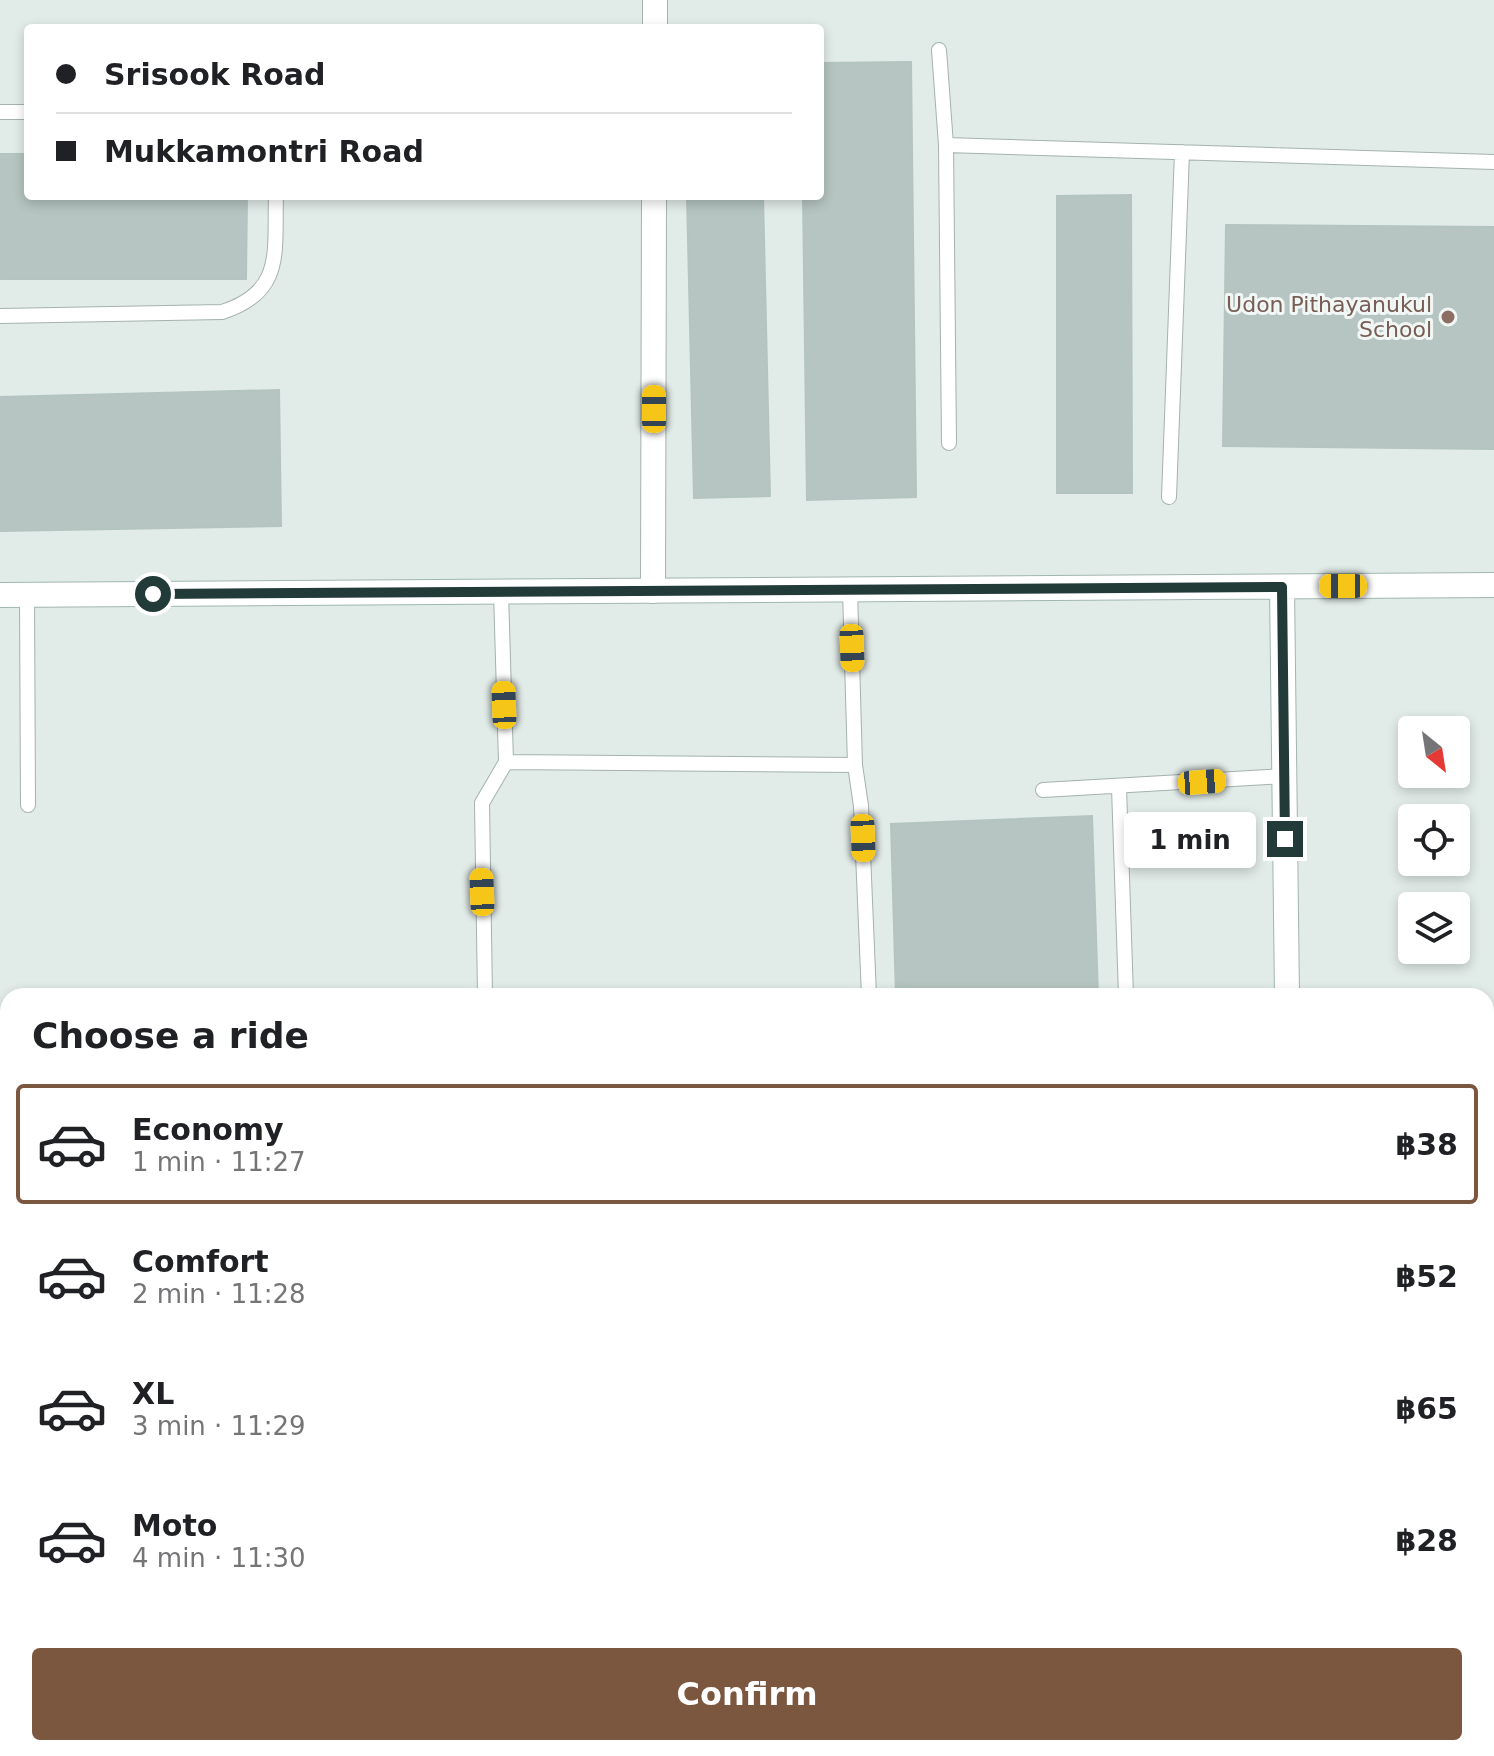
<!DOCTYPE html>
<html lang="en">
<head>
<meta charset="utf-8">
<style>
  body { margin:0; font-family:"DejaVu Sans",sans-serif; background:#f2f2f2; color:#202124; height:100vh; display:flex; flex-direction:column; font-size:30px; white-space:nowrap }
  * { box-sizing:border-box; margin:0 }
  p { font-size:26px; color:#757577 }
  .icon { flex:none; width:44px; height:44px; fill:none; stroke:currentColor; stroke-width:2; stroke-linecap:round; stroke-linejoin:round }
  .map { position:relative; flex:1; overflow:hidden }
  .panel { position:absolute; left:0px; top:988px; width:1494px; height:768px; display:flex; flex-direction:column; background:#fff; border-radius:24px 24px 0 0; box-shadow:0 4px 12px #0003 }
  .panel>* { flex:none }
  .hud { position:absolute; left:24px; top:24px; width:800px; height:176px; border-radius:8px; box-shadow:0 4px 12px #0003; display:grid; align-content:center; height:176px; padding:0 32px; background:#fff }
  .needle { width:52px; rotate:150deg }
  .buttons { position:absolute; left:1398px; top:716px; display:grid; gap:16px }
  .buttons a { display:grid; place-items:center; width:72px; height:72px; border-radius:8px; background:#fff; box-shadow:0 4px 12px #0003; font-size:40px }
  .end { position:absolute; width:36px; height:36px; margin:-18px; border:10px solid #223a38; background:#fff; box-shadow:0 0 0 4px #fff }
  .from { border-radius:50% }
  .bubble { position:absolute; height:56px; border-radius:8px; background:#fff; box-shadow:0 4px 12px #0003; font-size:26px; font-weight:700; line-height:56px; text-align:center }
  .car { position:absolute; width:24px; height:48px; margin:-24px -12px; border-radius:10px; box-shadow:0 0 6px 2px #0007; background:linear-gradient(#f5c518 24%,#345 0 40%,#f5c518 0 76%,#345 0 86%,#f5c518 0) }
  .hud b { display:flex; align-items:center; gap:28px; height:76px; font-size:30px }
  .hud b+b { border-top:2px solid #e0e0e0 }
  .hud i { width:20px; height:20px; background:#202124 }
  ul { padding:0; list-style:none }
  li { display:flex; align-items:center; gap:24px; height:120px; margin:0 16px 12px; padding:0 16px; border:4px solid transparent; border-radius:8px }
  li div { flex:1 }
  li b { display:block; font-size:30px }
  li em { font-style:normal; font-weight:700 }
  li.selected { border-color:#7b573f }
  li>.icon { width:72px; height:72px; stroke-width:1.5 }
  h2 { padding:0 32px; font-size:36px; line-height:96px }
  .cta { display:flex; gap:16px; margin-top:auto; padding:16px 32px }
  .cta a { flex:1; height:92px; border-radius:8px; background:#7b573f; color:#fff; font-size:32px; font-weight:700; line-height:92px; text-align:center }
  .map>svg:first-child { display:block }
  .building { fill:#b6c5c1; stroke:#b4c4c0; stroke-width:2 }
  .lines { fill:none; stroke-linecap:round; stroke-linejoin:round }
  .lane-casing { stroke:#a4b2b0; stroke-width:16 }
  .street-casing { stroke:#a4b2b0; stroke-width:26 }
  .secondary-casing { stroke:#a0b6b2; stroke-width:26 }
  .lane { stroke:#fff; stroke-width:14 }
  .street { stroke:#fff; stroke-width:24 }
  .secondary { stroke:#fff; stroke-width:24 }
  .route { stroke:#223a38; stroke-width:10 }
  .education-dot { fill:#8d6e63; stroke:#f1f7f5; stroke-width:3 }
  .labels { text-anchor:middle; dominant-baseline:central; stroke-width:6; stroke-linejoin:round; paint-order:stroke }
  .education-label { font-size:22px; fill:#785e54; stroke:#f1f7f5; text-anchor:end }
</style>
</head>
<body>
<div class="map">
<svg width="1494" height="1756" viewBox="0 0 1494 1756">
  <rect width="100%" height="100%" fill="#e1ebe8"/>
  <path class="building" d="M 911,62 L 916,497 L 807,500 L 803,196 L 820,196 L 820,63 Z
    M 0,154 L 28,154 L 28,196 L 247,196 L 246,279 L 0,279 Z
    M 1131,195 L 1132,493 L 1057,493 L 1057,196 Z
    M 687,196 L 763,196 L 770,496 L 694,498 Z
    M 1226,225 L 1494,227 L 1494,449 L 1223,446 Z
    M 279,390 L 281,526 L 0,531 L 0,397 Z
    M 1092,816 L 1098,996 L 896,996 L 891,824 Z"/>
  <g class="lines">
    <g class="lane-casing">
      <path id="lane" d="M 939,50 L 946,145
        M 0,112 L 28,112
        M 0,316 L 222,312 C 285,292 274,251 276,196
        M 949,443 L 946,145 L 1494,162
        M 1169,497 L 1182,152
        M 850,590 L 855,765
        M 501,592 L 506,762 L 855,765 L 861,806 L 869,996
        M 27,595 L 28,805
        M 1119,787 L 1126,996
        M 1043,790 L 1285,776
        M 485,996 L 482,803 L 506,762
        M 1486,1094 L 1494,1094
        M 1010,1748 L 1011,1756"/>
    </g>
    <g class="street-casing">
      <path id="street" d="M 655,28 L 655,0
        M 653,591 L 654,196
        M 0,1052 L 8,1052
        M 0,1417 L 8,1418
        M 1486,1605 L 1494,1606
        M 257,1756 L 258,1748
        M 479,1756 L 479,1748"/>
    </g>
    <g class="secondary-casing">
      <path id="secondary" d="M 1282,587 L 1287,996
        M 0,595 L 1494,585
        M 1294,1748 L 1294,1756"/>
    </g>
    <use href="#lane" class="lane"/>
    <use href="#street" class="street"/>
    <use href="#secondary" class="secondary"/>
  </g>
  <g class="lines">
    <path class="route" d="M 153,594 L 1282,587 L 1285,839"/>
  </g>
  <circle class="education-dot" cx="1448" cy="317" r="8"/>
  <g class="labels">
    <g class="education-label">
      <text x="1432" y="304">Udon Pithayanukul<tspan x="1432" dy="25">School</tspan></text>
    </g>
  </g>
</svg>
<div class="buttons">
<a><svg class="needle" viewBox="-14 -14 28 28"><path d="M0-13l5 13h-10z" fill="#e53935"/><path d="M0 13l5-13h-10z" fill="#757577"/></svg></a>
<a><svg class="icon" aria-label="locate" viewBox="0 0 24 24"><circle cx="12" cy="12" r="6"/><path d="M12 2v4M12 18v4M2 12h4M18 12h4"/></svg></a>
<a><svg class="icon" aria-label="layers" viewBox="0 0 24 24"><path d="M12 4l9 5-9 5-9-5zM3 14l9 5 9-5"/></svg></a>
</div>
<i class="end from" style="left:153px;top:594px"></i>
<i class="end" style="left:1285px;top:839px"></i>
<div class="bubble" style="left:1124px;top:812px;width:132px">1 min</div>
<i class="car" style="left:654px;top:409px;rotate:0deg"></i>
<i class="car" style="left:1343px;top:586px;rotate:270deg"></i>
<i class="car" style="left:852px;top:648px;rotate:178deg"></i>
<i class="car" style="left:504px;top:705px;rotate:358deg"></i>
<i class="car" style="left:1202px;top:782px;rotate:86deg"></i>
<i class="car" style="left:863px;top:838px;rotate:178deg"></i>
<i class="car" style="left:482px;top:892px;rotate:358deg"></i>
<div class="hud">
<b><i class="from"></i>Srisook Road</b>
<b><i></i>Mukkamontri Road</b>
</div>
<section class="panel">
<h2>Choose a ride</h2>
<ul>
<li class="selected"><svg class="icon" aria-label="car" viewBox="0 0 24 24"><path d="M5 17H2v-5l4-1 3-4h7l3 4 3 1v5h-3M9 17h6M6 11h13"/><circle cx="7" cy="17" r="2"/><circle cx="17" cy="17" r="2"/></svg><div><b>Economy</b><p>1 min · 11:27</p></div><em>฿38</em></li>
<li><svg class="icon" aria-label="car" viewBox="0 0 24 24"><path d="M5 17H2v-5l4-1 3-4h7l3 4 3 1v5h-3M9 17h6M6 11h13"/><circle cx="7" cy="17" r="2"/><circle cx="17" cy="17" r="2"/></svg><div><b>Comfort</b><p>2 min · 11:28</p></div><em>฿52</em></li>
<li><svg class="icon" aria-label="car" viewBox="0 0 24 24"><path d="M5 17H2v-5l4-1 3-4h7l3 4 3 1v5h-3M9 17h6M6 11h13"/><circle cx="7" cy="17" r="2"/><circle cx="17" cy="17" r="2"/></svg><div><b>XL</b><p>3 min · 11:29</p></div><em>฿65</em></li>
<li><svg class="icon" aria-label="car" viewBox="0 0 24 24"><path d="M5 17H2v-5l4-1 3-4h7l3 4 3 1v5h-3M9 17h6M6 11h13"/><circle cx="7" cy="17" r="2"/><circle cx="17" cy="17" r="2"/></svg><div><b>Moto</b><p>4 min · 11:30</p></div><em>฿28</em></li>
</ul>
<div class="cta"><a>Confirm</a></div>
</section>
</div>
</body>
</html>
